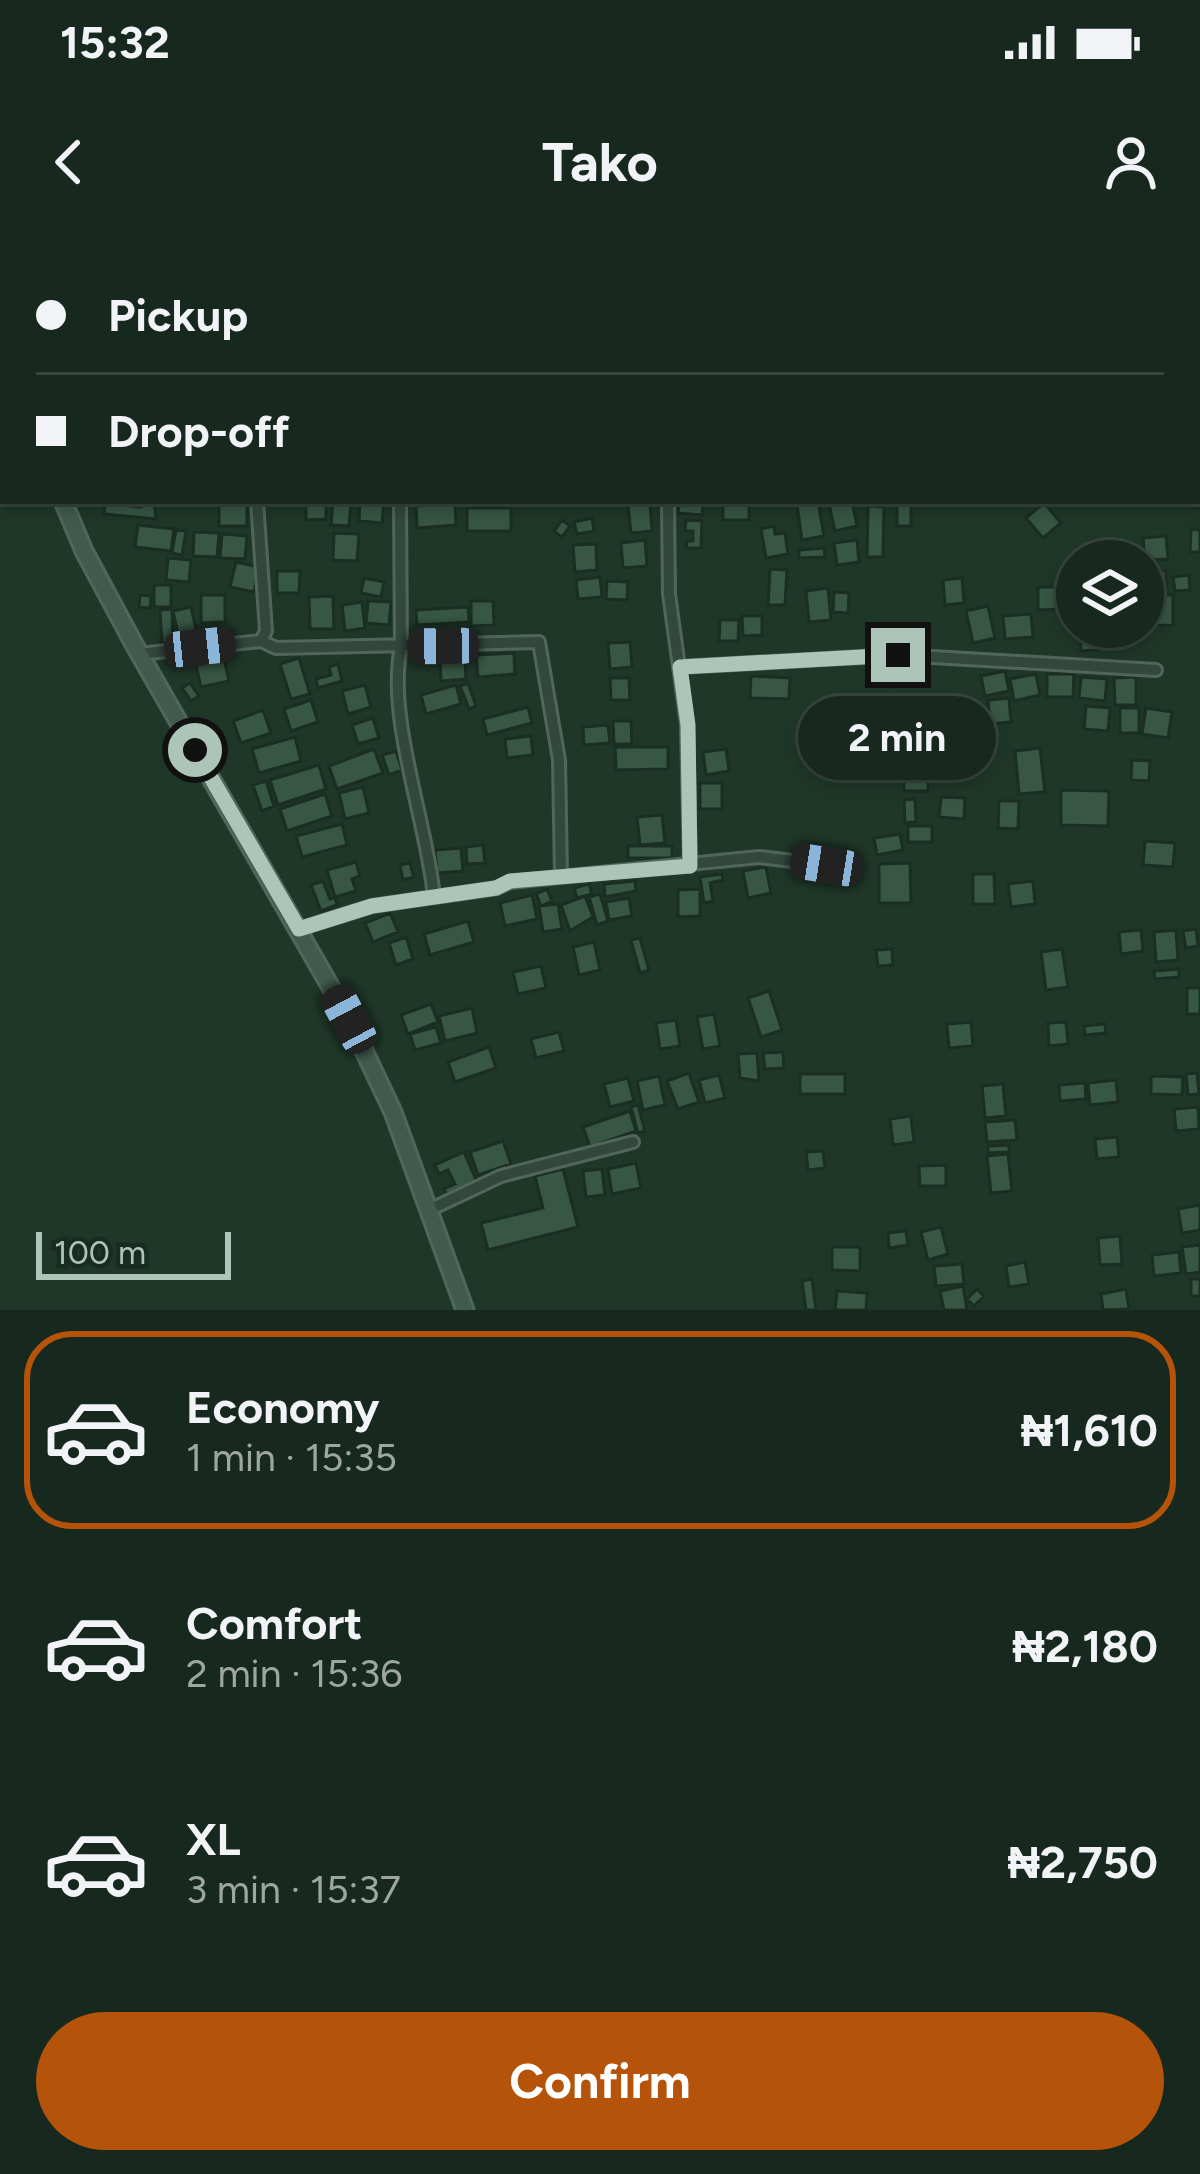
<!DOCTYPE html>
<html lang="en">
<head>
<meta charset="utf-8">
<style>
  body { margin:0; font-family:Figtree,sans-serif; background:#203128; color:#f1f3f6; height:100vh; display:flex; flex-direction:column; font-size:45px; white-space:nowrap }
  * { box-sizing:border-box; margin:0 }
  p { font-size:39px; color:#9ea6a4 }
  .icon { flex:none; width:66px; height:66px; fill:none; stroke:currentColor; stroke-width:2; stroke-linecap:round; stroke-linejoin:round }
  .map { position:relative; height:1070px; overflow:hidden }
  .side { display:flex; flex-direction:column; background:#17291f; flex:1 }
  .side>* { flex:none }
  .hud { position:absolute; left:0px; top:0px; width:1200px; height:264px; box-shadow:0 6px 18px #0003,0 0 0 3px #36453d; display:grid; align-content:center; height:264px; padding:0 36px; background:#17291f }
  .buttons { position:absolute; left:1056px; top:300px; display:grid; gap:24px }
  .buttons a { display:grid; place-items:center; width:108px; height:108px; border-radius:50%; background:#17291f; box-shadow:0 6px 18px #0003,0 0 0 3px #36453d; font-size:60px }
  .scale { position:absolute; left:36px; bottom:30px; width:195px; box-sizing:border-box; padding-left:12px; border:6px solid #acc5b8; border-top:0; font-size:33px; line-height:42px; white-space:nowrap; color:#acc5b8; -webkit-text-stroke:9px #182c21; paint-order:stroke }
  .end { position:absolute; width:54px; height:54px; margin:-27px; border:15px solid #acc5b8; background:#111; box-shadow:0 0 0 6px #111 }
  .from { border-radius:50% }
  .bubble { position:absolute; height:84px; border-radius:42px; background:#17291f; box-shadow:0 6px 18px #0003,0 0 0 3px #36453d; font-size:39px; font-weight:700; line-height:84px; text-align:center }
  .car { position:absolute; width:36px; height:72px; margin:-36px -18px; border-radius:15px; box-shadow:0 0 9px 3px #0007; background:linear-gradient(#222 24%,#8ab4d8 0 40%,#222 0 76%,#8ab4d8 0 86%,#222 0) }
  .hud b { display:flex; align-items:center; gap:42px; height:114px; font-size:45px }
  .hud b+b { border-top:3px solid #36453d }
  .hud i { width:30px; height:30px; background:#f1f3f6 }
  ul { padding:21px 0 0; list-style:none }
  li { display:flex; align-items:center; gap:36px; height:198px; margin:0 24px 18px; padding:0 12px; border:6px solid transparent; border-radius:48px }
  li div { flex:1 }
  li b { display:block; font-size:45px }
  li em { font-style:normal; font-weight:700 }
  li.active { border-color:#b45309 }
  li>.icon { width:108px; height:108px; stroke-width:1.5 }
  .button { display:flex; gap:24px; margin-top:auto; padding:24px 36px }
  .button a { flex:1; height:138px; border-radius:72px; background:#b45309; color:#fff; font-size:48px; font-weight:700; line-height:138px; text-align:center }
  .status { display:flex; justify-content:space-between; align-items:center; height:84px; padding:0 60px; background:#17291f; direction:ltr }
  .status svg { height:33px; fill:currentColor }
  header { display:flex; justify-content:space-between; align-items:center; height:156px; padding:0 36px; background:#17291f; font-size:54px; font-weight:700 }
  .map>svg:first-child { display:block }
  .building { fill:#375644; stroke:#1a2e23; stroke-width:3 }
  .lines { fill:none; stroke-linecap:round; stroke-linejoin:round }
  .street-casing { stroke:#50665a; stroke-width:16 }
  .secondary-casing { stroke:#50665a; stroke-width:21 }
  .street { stroke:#32483c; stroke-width:10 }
  .secondary { stroke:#405b4d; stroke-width:15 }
  .route { stroke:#acc5b8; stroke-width:15 }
</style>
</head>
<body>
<div class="status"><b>15:32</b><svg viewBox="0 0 49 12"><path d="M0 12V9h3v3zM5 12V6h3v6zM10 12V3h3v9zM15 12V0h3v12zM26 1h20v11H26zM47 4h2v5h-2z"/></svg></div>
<header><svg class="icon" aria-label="back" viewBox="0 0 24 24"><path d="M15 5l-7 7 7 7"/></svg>Tako<svg class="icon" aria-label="person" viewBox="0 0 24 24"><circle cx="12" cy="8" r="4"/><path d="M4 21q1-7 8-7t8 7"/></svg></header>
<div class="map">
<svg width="1200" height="1070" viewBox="0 0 1200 1070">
  <rect width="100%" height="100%" fill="#1f3729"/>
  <path class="building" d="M 1197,215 L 1200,215 L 1200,268 L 1195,268 Z
    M 142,261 L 154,261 L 156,279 L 104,274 L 105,263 L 141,267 Z
    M 306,261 L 326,261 L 326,279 L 306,280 Z
    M 333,261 L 351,261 L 349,286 L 331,285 Z
    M 360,261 L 384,261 L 382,283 L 359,281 Z
    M 679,261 L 703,261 L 702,275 L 678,273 Z
    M 723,261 L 749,261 L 749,280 L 723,280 Z
    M 818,261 L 824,296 L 802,300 L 797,265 Z
    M 852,261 L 857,286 L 835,291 L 829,264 Z
    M 219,263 L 247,263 L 247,286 L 219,286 Z
    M 650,263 L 652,291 L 631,293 L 628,265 Z
    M 1044,263 L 1061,283 L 1043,298 L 1026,278 Z
    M 455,264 L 456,285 L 417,288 L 416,266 Z
    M 897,264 L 911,264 L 911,286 L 897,286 Z
    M 868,266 L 884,267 L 883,317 L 867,317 Z
    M 467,268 L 511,268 L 511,291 L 467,291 Z
    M 592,278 L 594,291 L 577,294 L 574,282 Z
    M 562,280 L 570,286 L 562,297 L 554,291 Z
    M 686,280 L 702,281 L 701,308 L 686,308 L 687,301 L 693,301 L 693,291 L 685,291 Z
    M 138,285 L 174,289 L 171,311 L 135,307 Z
    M 774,286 L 775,294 L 785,293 L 788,314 L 766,318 L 761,289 Z
    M 1191,289 L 1200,290 L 1200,312 L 1190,312 Z
    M 176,290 L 186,291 L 182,315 L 172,313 Z
    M 194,292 L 219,293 L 217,317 L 193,316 Z
    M 334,293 L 359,294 L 357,321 L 333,320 Z
    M 222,294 L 247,296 L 245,319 L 220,318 Z
    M 1166,296 L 1168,319 L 1145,320 L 1143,298 Z
    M 645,300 L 647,326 L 623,328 L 621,303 Z
    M 857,300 L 859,322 L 837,325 L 834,303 Z
    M 596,304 L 597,330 L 575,332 L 573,305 Z
    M 824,308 L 825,317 L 799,318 L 799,310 Z
    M 168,318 L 191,320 L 189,342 L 166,340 Z
    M 236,322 L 259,327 L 254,352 L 230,347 Z
    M 770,329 L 787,330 L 785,365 L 768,365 Z
    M 277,331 L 300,331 L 299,353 L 277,353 Z
    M 1143,331 L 1166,331 L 1166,344 L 1143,344 Z
    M 1189,335 L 1190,350 L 1175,351 L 1173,337 Z
    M 600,337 L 602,357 L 578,359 L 576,340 Z
    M 364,338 L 384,342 L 381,357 L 361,353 Z
    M 962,338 L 964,363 L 945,365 L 943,340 Z
    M 607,341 L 628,342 L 627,360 L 606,359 Z
    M 154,345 L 171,345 L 171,367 L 154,367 Z
    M 1038,347 L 1065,347 L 1065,369 L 1038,370 Z
    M 828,348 L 831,380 L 809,382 L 806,351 Z
    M 834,352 L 849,353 L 848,373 L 833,372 Z
    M 140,355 L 151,356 L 150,368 L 139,367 Z
    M 201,355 L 225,355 L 225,382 L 201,383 Z
    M 1143,355 L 1173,355 L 1173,385 L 1143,386 Z
    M 333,356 L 334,389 L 310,389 L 309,357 Z
    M 368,361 L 391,362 L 389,385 L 366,383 Z
    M 471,361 L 493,361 L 494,385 L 471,386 Z
    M 362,362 L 365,388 L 345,391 L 342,365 Z
    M 988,366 L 995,398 L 973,403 L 966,371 Z
    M 191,367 L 196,390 L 178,394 L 173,371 Z
    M 468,367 L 469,382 L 417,385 L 416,370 Z
    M 172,369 L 173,403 L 162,403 L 160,370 Z
    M 1031,374 L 1033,397 L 1005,399 L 1003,376 Z
    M 742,376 L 762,376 L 762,395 L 743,396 Z
    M 720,380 L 739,380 L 738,401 L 719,401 Z
    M 1080,387 L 1105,387 L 1106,409 L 1081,411 Z
    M 1110,387 L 1134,387 L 1134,404 L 1110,404 Z
    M 630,402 L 632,427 L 610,429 L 608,403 Z
    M 514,413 L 515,434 L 478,437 L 476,415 Z
    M 299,418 L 310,454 L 291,459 L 280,424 Z
    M 224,419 L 229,441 L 201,447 L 196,425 Z
    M 465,420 L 466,439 L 441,441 L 440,422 Z
    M 920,422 L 922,444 L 890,447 L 888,425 Z
    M 338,424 L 342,441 L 318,448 L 316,439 L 331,435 L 329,427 Z
    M 1005,431 L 1009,451 L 985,456 L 981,436 Z
    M 1036,434 L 1040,455 L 1014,461 L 1010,439 Z
    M 1047,434 L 1074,434 L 1073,457 L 1047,457 Z
    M 751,436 L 790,438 L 789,459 L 750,458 Z
    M 1081,437 L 1107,439 L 1105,461 L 1079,458 Z
    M 1136,437 L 1136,465 L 1115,465 L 1114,438 Z
    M 610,438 L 629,438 L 630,460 L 611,460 Z
    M 190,443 L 199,456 L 191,461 L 182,448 Z
    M 468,443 L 476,466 L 469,469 L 460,446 Z
    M 365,445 L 371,467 L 348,474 L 342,451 Z
    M 456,445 L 461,464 L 426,474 L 421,455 Z
    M 899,458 L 941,461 L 939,482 L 897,479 Z
    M 1009,458 L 1011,482 L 990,484 L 988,460 Z
    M 311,460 L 318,482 L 291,491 L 284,469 Z
    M 1086,466 L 1110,468 L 1108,491 L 1084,489 Z
    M 528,467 L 532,483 L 487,495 L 483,479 Z
    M 1120,468 L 1139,468 L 1139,493 L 1120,493 Z
    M 1146,468 L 1172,472 L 1168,498 L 1142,494 Z
    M 263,470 L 271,493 L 241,503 L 233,481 Z
    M 373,478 L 379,498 L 358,504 L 352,485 Z
    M 613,481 L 631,481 L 632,504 L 614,504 Z
    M 608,485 L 610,503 L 584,505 L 583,487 Z
    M 898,485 L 917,485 L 917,507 L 898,507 Z
    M 954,485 L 954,508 L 920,508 L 920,486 Z
    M 531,496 L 533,515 L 507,518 L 505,499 Z
    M 295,497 L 301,521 L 259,533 L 252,509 Z
    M 615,507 L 668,507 L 668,529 L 616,530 Z
    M 1040,508 L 1045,552 L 1019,554 L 1015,511 Z
    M 374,509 L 383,533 L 337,549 L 329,526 Z
    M 726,509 L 729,531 L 706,535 L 703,512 Z
    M 396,511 L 402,530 L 389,535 L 382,515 Z
    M 1132,520 L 1150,521 L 1149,541 L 1131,540 Z
    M 319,525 L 326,549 L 278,565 L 270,540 Z
    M 928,527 L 928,551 L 904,551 L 904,528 Z
    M 266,541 L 274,566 L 262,571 L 253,545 Z
    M 700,543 L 722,543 L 722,569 L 700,569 Z
    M 363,547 L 369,573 L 345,579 L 339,553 Z
    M 1061,550 L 1109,551 L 1108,586 L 1061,585 Z
    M 325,554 L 332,576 L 287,591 L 280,569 Z
    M 941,557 L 965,558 L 964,579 L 939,577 Z
    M 915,559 L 916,582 L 905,583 L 904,560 Z
    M 999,561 L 1019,561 L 1018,589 L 998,588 Z
    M 662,575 L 665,603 L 640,605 L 637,577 Z
    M 342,584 L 347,605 L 302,617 L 296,596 Z
    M 908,586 L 932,586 L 932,602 L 908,602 Z
    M 900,594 L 903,610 L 877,615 L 874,598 Z
    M 1145,601 L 1175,603 L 1173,627 L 1143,625 Z
    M 483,605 L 485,623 L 467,624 L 466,607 Z
    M 628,606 L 672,606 L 672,618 L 628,618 Z
    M 461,608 L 463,631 L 437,633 L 435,610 Z
    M 356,622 L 360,636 L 352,639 L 356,651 L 335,657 L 327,630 Z
    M 410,623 L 414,637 L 403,640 L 400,625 Z
    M 910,623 L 911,663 L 879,663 L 879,624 Z
    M 766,627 L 771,653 L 748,658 L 743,631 Z
    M 722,634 L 723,640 L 710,643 L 713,661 L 704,663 L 700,637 Z
    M 973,634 L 994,634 L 995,664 L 973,664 Z
    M 323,641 L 330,659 L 335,657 L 337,665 L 321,671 L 311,645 Z
    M 635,641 L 636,651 L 605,657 L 604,644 Z
    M 1033,641 L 1035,664 L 1011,667 L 1008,644 Z
    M 589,644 L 592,654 L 577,658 L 574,648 Z
    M 547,649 L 552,661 L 541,666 L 536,654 Z
    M 700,649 L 700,676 L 678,677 L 678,650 Z
    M 600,654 L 608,681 L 597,685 L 589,657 Z
    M 532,655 L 537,679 L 505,686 L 500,663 Z
    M 585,656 L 593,677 L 570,691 L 561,665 Z
    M 629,658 L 632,676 L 609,680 L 606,662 Z
    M 558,664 L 562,689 L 543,692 L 539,666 Z
    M 390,673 L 398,692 L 373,702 L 365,683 Z
    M 468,681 L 474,702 L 430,715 L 424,694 Z
    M 1196,689 L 1198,706 L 1186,708 L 1183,691 Z
    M 1141,690 L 1143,711 L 1121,714 L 1119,692 Z
    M 1176,690 L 1178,720 L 1156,722 L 1154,692 Z
    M 406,697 L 413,719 L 396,725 L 389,703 Z
    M 640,698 L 649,730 L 640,733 L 631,700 Z
    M 594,702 L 600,730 L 579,735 L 573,707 Z
    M 892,709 L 893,725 L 878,726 L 876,710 Z
    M 1062,709 L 1068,747 L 1046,750 L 1041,712 Z
    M 541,726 L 546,748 L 518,754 L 513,732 Z
    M 1179,729 L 1179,737 L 1155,739 L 1154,731 Z
    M 1187,748 L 1200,748 L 1200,774 L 1187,774 Z
    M 769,751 L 782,790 L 761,797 L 748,758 Z
    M 431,764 L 438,782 L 408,794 L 401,775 Z
    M 472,768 L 477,793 L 445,801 L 439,776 Z
    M 714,774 L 720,806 L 703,809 L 697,777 Z
    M 676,780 L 680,806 L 660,809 L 656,783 Z
    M 971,782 L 973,806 L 949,808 L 947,784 Z
    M 1066,782 L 1068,804 L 1049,806 L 1048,783 Z
    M 1105,784 L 1106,793 L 1085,795 L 1084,786 Z
    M 436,787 L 441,803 L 415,810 L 410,794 Z
    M 559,792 L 564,811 L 536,818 L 531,799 Z
    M 489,807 L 496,828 L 455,842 L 448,822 Z
    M 783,812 L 784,828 L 765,829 L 763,813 Z
    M 757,813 L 759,841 L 740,838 L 738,814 Z
    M 689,833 L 699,862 L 678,869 L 667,841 Z
    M 1197,833 L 1199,854 L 1188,855 L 1186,834 Z
    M 800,834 L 845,834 L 845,854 L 800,854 Z
    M 719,835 L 725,858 L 705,863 L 699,840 Z
    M 659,836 L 665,865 L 643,870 L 637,841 Z
    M 1151,836 L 1183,837 L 1182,855 L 1151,854 Z
    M 628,838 L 634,861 L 610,867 L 604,844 Z
    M 1116,840 L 1118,862 L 1090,865 L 1088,843 Z
    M 1085,843 L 1086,859 L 1060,861 L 1059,845 Z
    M 1003,844 L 1006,876 L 985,878 L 982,846 Z
    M 638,865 L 645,891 L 638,893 L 631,867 Z
    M 1198,867 L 1199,889 L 1176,891 L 1174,869 Z
    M 630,871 L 636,891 L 590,907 L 583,887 Z
    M 911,876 L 914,902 L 893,905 L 890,879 Z
    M 1015,880 L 1017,900 L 987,902 L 985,882 Z
    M 1117,897 L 1119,917 L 1097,919 L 1095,899 Z
    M 503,901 L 511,924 L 478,935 L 470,912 Z
    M 1009,905 L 1009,912 L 988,913 L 988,906 Z
    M 823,911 L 825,928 L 808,930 L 806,912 Z
    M 464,912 L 477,942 L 447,955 L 444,949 L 455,944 L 448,930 L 439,934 L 435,925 Z
    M 1008,914 L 1012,951 L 991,953 L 987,916 Z
    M 636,923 L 641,948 L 612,954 L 608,929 Z
    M 946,925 L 946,946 L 920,946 L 919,926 Z
    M 563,929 L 578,987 L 488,1010 L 481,983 L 543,968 L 535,936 Z
    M 602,929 L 605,955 L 586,957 L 583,931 Z
    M 1200,965 L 1200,990 L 1182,993 L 1178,969 Z
    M 941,987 L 948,1014 L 928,1020 L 921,992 Z
    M 906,991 L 908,1005 L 889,1008 L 888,993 Z
    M 1120,996 L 1122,1024 L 1100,1025 L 1098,998 Z
    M 1200,1005 L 1200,1032 L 1186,1034 L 1182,1007 Z
    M 832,1007 L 860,1007 L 860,1031 L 832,1030 Z
    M 1179,1012 L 1181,1033 L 1154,1036 L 1152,1015 Z
    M 1025,1022 L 1029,1044 L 1009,1047 L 1006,1026 Z
    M 962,1024 L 964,1044 L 936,1046 L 934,1026 Z
    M 812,1039 L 816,1070 L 806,1070 L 802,1041 Z
    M 1191,1039 L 1200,1039 L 1200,1056 L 1191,1056 Z
    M 963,1046 L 967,1070 L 944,1070 L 940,1051 Z
    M 977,1049 L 984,1056 L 974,1066 L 967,1059 Z
    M 1126,1049 L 1129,1069 L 1103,1070 L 1101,1054 Z
    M 837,1051 L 867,1053 L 866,1070 L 835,1070 Z"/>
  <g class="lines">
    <g class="street-casing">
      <path id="street" d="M 825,3 L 825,0
        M 1197,128 L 1200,129
        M 400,261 L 401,407 C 386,477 427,582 434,657
        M 668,261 L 669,354 L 687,485 L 690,626
        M 261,401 L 276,408 L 539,402 L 559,520 L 561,636
        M 139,414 L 261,401 L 266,391 L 257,261
        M 680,427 L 898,415 L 1156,430
        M 299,689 L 372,666 L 497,648 L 510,642 L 759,617 L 826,625
        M 429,970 L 501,936 L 633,902"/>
    </g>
    <g class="secondary-casing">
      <path id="secondary" d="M 0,55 L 3,65
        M 63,261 L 84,311 L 135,406 L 349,779 L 393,872 L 465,1070"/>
    </g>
    <use href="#street" class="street"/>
    <use href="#secondary" class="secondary"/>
  </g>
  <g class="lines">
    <path class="route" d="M 195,510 L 299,689 L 372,666 L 496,648 L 510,641 L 690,626 L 688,485 L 680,427 L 898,415"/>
  </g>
</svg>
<div class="buttons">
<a><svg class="icon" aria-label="layers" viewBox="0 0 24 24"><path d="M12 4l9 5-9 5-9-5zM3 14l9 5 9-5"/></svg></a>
</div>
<div class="scale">100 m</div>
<i class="end from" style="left:195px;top:510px"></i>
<i class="end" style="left:898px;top:415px"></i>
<div class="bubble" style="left:798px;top:456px;width:198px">2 min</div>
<i class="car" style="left:443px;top:406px;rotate:269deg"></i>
<i class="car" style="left:200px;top:407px;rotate:84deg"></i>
<i class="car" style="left:826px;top:625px;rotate:279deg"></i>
<i class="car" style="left:349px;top:779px;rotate:332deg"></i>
<div class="hud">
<b><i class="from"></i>Pickup</b>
<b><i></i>Drop-off</b>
</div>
</div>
<section class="side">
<ul>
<li class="active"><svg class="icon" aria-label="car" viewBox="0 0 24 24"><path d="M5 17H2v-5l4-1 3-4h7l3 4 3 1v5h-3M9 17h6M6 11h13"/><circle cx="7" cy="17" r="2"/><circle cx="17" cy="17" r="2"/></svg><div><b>Economy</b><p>1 min · 15:35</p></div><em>₦1,610</em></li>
<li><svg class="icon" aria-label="car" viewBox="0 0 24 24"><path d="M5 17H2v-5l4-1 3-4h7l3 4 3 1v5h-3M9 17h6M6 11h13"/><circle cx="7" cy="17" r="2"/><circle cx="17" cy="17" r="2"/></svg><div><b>Comfort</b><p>2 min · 15:36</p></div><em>₦2,180</em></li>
<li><svg class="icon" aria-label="car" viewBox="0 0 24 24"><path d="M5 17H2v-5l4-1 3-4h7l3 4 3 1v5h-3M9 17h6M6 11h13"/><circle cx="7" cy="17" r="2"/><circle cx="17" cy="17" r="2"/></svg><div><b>XL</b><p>3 min · 15:37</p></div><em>₦2,750</em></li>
</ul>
<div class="button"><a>Confirm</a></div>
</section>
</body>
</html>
